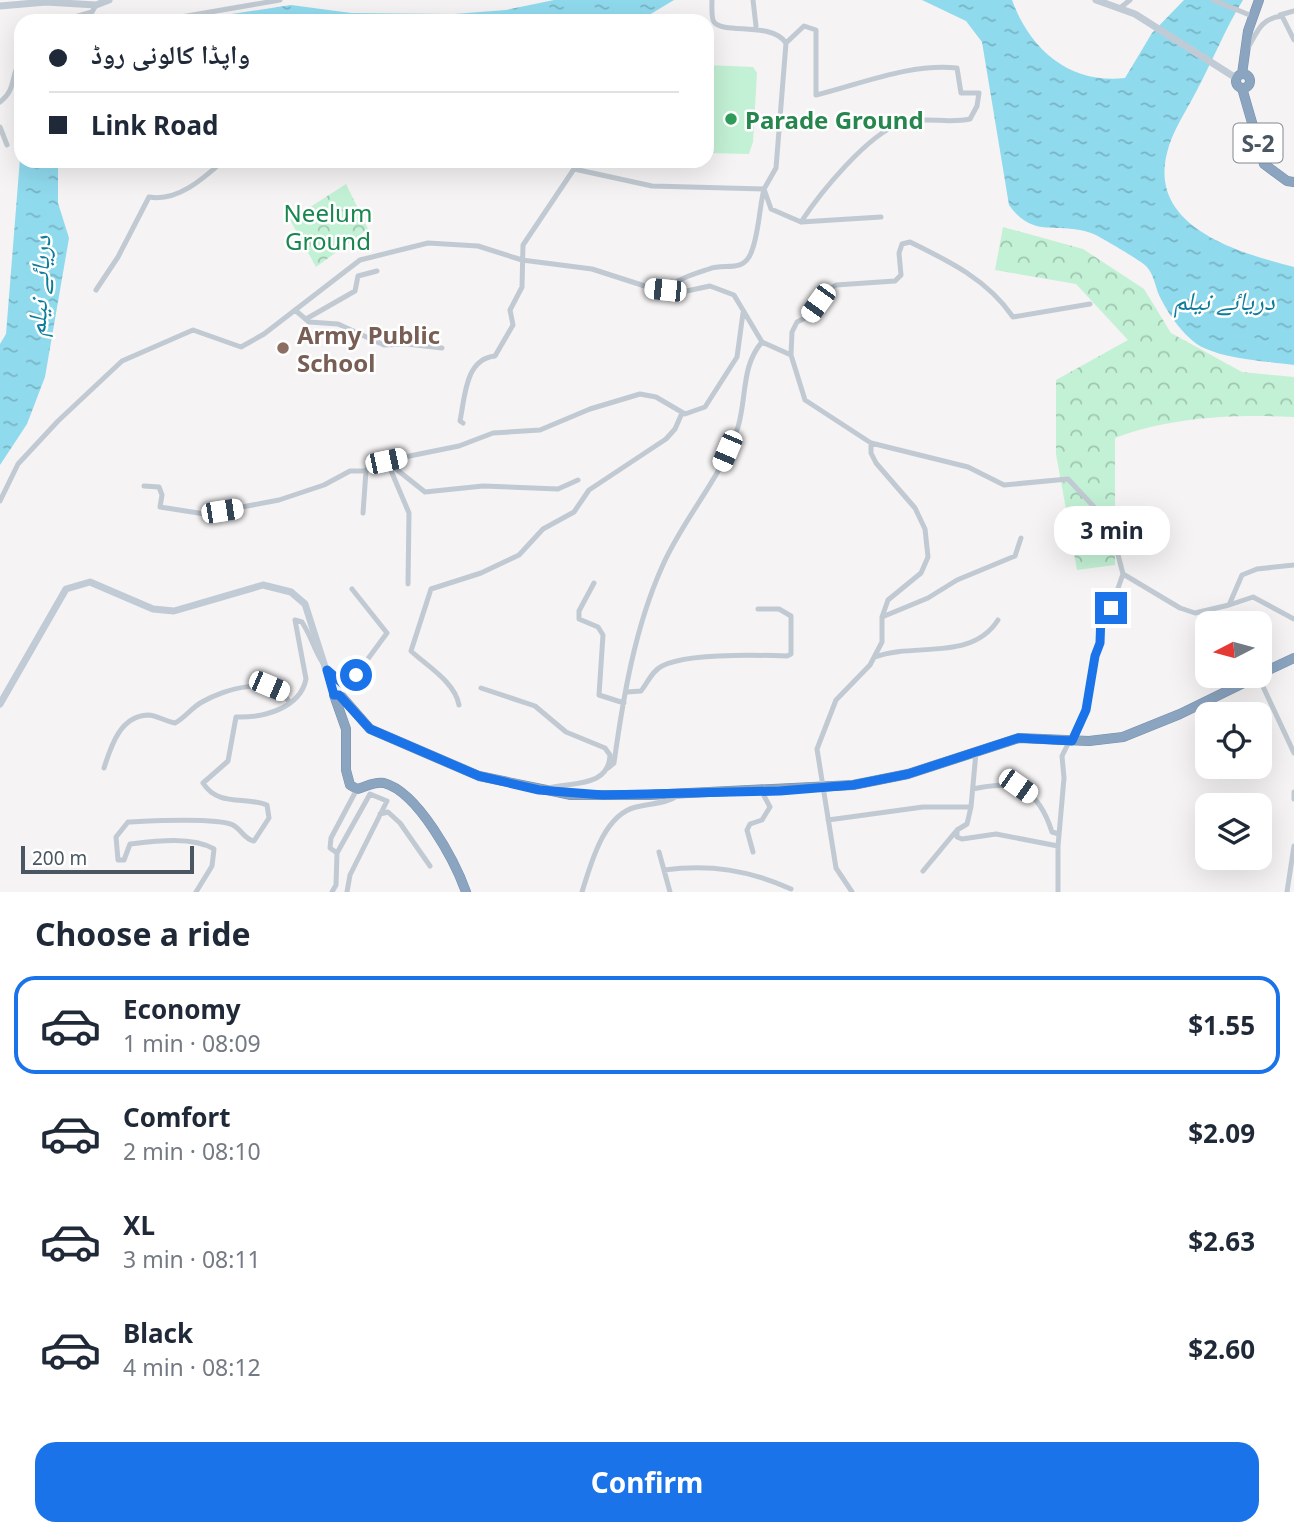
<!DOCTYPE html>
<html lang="en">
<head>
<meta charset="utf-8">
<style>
  body { margin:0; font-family:"Noto Sans","Noto Naskh Arabic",sans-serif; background:#f2f2f3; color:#1f2937; height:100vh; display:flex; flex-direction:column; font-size:26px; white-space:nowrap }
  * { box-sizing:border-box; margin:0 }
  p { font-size:23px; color:#747a83 }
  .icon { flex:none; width:38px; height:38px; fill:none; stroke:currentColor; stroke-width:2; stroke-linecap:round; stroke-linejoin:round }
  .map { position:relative; height:892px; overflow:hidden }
  .panel { display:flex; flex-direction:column; background:#fff; flex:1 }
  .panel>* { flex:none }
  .guide { position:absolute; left:14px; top:14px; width:700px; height:154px; border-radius:21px; box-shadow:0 7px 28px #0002; display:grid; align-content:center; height:154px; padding:0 35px; background:#fff }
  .needle { width:46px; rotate:264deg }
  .fabs { position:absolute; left:1195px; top:611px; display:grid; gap:14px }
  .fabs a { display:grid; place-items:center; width:77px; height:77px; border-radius:14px; background:#fff; box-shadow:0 7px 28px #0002; font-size:35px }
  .scale { position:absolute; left:21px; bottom:18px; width:173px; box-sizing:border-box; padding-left:7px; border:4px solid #4a5661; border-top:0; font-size:19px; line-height:24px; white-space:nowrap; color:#4a5661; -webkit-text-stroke:5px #fff; paint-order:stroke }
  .end { position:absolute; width:32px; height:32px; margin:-16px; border:9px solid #1a73e8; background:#fff; box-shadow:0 0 0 4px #fff }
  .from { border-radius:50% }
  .bubble { position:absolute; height:49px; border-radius:21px; background:#fff; box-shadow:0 7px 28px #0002; font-size:23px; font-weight:700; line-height:49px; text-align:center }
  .car { position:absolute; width:21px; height:42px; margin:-21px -10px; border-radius:9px; box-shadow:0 0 5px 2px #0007; background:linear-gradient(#fff 24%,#345 0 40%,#fff 0 76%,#345 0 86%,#fff 0) }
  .guide b { display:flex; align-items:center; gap:24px; height:66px; font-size:26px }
  .guide b+b { border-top:2px solid #e0e1e3 }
  .guide i { width:18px; height:18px; background:#1f2937 }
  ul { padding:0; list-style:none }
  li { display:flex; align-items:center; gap:21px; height:98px; margin:0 14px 10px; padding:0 21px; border:4px solid transparent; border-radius:21px }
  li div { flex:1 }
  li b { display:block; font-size:26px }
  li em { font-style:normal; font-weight:700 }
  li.current { border-color:#1a73e8 }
  li>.icon { width:63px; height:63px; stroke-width:1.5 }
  h2 { padding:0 35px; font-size:32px; line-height:84px }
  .action { display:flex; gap:14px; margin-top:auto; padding:14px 35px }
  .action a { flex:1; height:80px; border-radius:21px; background:#1a73e8; color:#fff; font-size:28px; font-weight:700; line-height:80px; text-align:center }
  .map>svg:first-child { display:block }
  .forest { fill:url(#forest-crowns) }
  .pitch { fill:#c3f1d5 }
  .water { fill:url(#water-ripples) }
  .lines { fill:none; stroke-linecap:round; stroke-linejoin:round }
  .highway-casing { stroke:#7690ad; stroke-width:10 }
  .street { stroke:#c1cad2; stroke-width:5 }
  .secondary { stroke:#c1cbd6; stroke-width:7 }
  .highway { stroke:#8ba5c1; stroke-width:9 }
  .route { stroke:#1a73e8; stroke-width:9 }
  .leisure-dot { fill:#2e9e5b; stroke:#fff; stroke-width:2.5 }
  .education-dot { fill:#8d6e63; stroke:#fff; stroke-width:2.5 }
  .labels { text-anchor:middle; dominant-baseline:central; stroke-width:5; stroke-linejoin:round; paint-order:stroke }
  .shield { fill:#fff; stroke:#808990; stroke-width:2 }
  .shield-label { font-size:23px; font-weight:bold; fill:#4a5661 }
  .leisure-label { font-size:24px; font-weight:bold; fill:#27864d; stroke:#fff; text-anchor:start }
  .park-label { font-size:24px; fill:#17864f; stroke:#fff }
  .education-label { font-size:24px; font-weight:bold; fill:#785e54; stroke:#fff; text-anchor:start }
  .water-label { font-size:26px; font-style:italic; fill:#0c7c9b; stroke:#fff }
</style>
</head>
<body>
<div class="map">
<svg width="1294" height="892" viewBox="0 0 1294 892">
  <defs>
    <pattern id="forest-crowns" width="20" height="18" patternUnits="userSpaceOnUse" patternTransform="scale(1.75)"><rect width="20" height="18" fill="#c3f1d5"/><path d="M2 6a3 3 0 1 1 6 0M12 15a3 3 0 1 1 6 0" fill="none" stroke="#a0c6b0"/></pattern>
    <pattern id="water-ripples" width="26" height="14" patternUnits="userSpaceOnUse" patternTransform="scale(1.75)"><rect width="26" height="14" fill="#90daee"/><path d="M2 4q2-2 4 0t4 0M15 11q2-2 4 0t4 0" fill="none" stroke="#78b4c4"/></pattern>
  </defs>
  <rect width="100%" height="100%" fill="#f5f3f3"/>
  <path class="forest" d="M 346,184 L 368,229 L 316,267 L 290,220 Z
    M 1003,227 L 1083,249 L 1144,289 L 1171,333 L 1242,372 L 1294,377 L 1294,417 C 1236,414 1169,417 1115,438 L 1115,565 L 1077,570 L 1056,454 L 1056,380 L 1128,340 L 1076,284 L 995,270 Z"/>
  <path class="pitch" d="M 707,65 L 753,67 L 757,73 L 753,142 L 749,154 L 707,153 Z"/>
  <path class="water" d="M 554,0 L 674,0 L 639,21 L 186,21 L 291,5 L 351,13 L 454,14 L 506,10 Z
    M 922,0 L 1012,0 C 1030,49 1069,84 1125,78 L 1152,33 L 1184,0 L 1243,0 C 1225,29 1213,60 1197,90 C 1187,110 1172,131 1167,153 C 1148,228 1240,253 1294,267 L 1294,365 C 1266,361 1230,360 1204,348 C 1185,339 1168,314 1159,295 C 1155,286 1154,274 1146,266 C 1141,261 1098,235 1091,233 C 1058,221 1034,240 1009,205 L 982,42 L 966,21 Z
    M 21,146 L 21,161 L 58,161 L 58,203 L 69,238 L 45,377 L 27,424 L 0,465 L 0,344 L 6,334 Z"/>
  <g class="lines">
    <g class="highway-casing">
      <path id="highway" d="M1236 81a7 7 0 1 1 14 0a7 7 0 1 1-14 0Z
        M 1242,74 L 1248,31 L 1259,0
        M 1242,88 L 1264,164 L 1287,181 L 1294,182
        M 1260,674 L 1294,658
        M 334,695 L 342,697 L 370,729 L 479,776 L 571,795 L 648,795 L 853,785 L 908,774 L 1019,738 L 1089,741 L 1123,737 L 1180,714 L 1258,676
        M 334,695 L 346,729 L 346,770 L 350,785 L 357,789 C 366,787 374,781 384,783 C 418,792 455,861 466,892"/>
    </g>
    <path class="street" d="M 753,0 L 756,26
      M 1213,0 L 1252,16
      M 1120,8 L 1130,0
      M 1280,15 L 1294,11
      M 79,21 L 78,16 L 92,12 L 96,5
      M 158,21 L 280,0
      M 786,43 L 804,26 L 816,30 L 816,95 C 861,84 910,63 957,68 L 961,93 L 979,93 L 977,106 L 970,119 C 948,124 922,116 901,123 C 867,135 820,193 801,222
      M 1248,48 C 1257,32 1261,18 1282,16 L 1294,40
      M 0,102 C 17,89 10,76 21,59
      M 0,127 L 7,145
      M 764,189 L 771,209 L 801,222 L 881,217
      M 96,290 L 118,257 L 149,197 C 177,202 203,179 223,161
      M 665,290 C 677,279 694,274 709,269 C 725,263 743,273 751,253 C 759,234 759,209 764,189
      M 295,310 L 309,322 L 338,324 L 384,345 L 407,344 L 442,348
      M 306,319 L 355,291 L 358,276 L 377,271
      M 791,355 L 792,332 L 797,322 L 809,316 L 822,294 L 836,285 L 895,281 L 901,275 L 899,253 L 902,244 L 910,242 C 949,261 988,280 1013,317 L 1090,304
      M 463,423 L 460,421 C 465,397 465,359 495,356 L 513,325 L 510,310 L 522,287 L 523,245 L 574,169 L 652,186 L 764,189 L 776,168 L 786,43 C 771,21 724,35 714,22 C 711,18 712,5 712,0
      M 386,461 L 425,492 L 483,486 L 558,489 L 578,480
      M 389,466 L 409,513 L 408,584
      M 144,486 L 159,487 L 162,495 L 160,507 L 205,514 L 279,500 L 324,485 L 350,471 L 366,471
      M 0,501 L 18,464 L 58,421 L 122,361 L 193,330 L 241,347 L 264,334 L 360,260 L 428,243 L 478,246 L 522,260 L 592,269 L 651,288 L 682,292 L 710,286 L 734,295 L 762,342 L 791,355 L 805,400 L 871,443 L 968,467 L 1004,485 L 1068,479 L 1110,524 L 1123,574 L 1180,608 L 1195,613 L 1229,605 L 1242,575 L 1257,569 L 1294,565
      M 363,513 L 366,471 L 370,464 L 459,446 L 493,433 L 540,430 L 590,409 L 640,394 L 656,397 L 685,414 L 705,407 L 737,357 L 743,313
      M 594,583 L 579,611 L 579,619 L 598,627 L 603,635 L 599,695 L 624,703
      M 1229,605 L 1253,597 L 1294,619
      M 882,617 L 928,598 L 957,580 L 1015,556 L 1021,538
      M 875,657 C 915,642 971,662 998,620
      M 1258,676 L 1294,753
      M 481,688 L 535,706 L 566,732 L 605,748 L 610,755 C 609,787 573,782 549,788
      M 627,692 L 641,691 C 648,682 652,671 662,666 C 687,653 759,655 787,656 L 791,654 L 791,616 L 779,609 L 758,609
      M 459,705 C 455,682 427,666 411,651 L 431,589 L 481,573 L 519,555 L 543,529 L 574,512 L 589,490 L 666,439 L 675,429 L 682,413
      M 104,768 C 111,746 120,716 148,715 C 157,715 166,722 175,723 C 186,717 191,708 202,702 C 224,689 274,674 289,702
      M 608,768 L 614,763 C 623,698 635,627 662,567 C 683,518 722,478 738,427 C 747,397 741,366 762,342
      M 973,789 C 1016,779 1038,788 1052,832 L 1059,834
      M 1294,792 L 1294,799
      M 380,814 L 388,812 L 400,823 L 430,866
      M 828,820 L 923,807 L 971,807 L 976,752
      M 957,830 L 957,837 L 962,839 L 996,834 L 1058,846
      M 659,852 L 670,892
      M 753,852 L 747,830 L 750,824 L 762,820 L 770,807 L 762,792
      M 664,870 C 710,864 749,870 791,889
      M 923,871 L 957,830 L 967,824 L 971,807
      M 196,892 L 212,866 L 214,849 C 192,836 155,841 130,844 L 124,860 L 118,860 L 116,837 L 128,822 C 150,821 216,817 233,825 C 242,830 244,839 254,841 L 269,818 L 267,805 C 245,796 218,807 203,783 L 228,761 L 236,717 C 262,718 300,709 306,679 L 295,620 L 302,622 C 319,650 313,658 342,683 L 356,675 L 387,633 L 352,589
      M 332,892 L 336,885 L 337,853
      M 347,892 L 350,875 L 387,801 L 370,794 L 337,853 L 330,848 L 331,838 L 357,789
      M 582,892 C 591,864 603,815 636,807 C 651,803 666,804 679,795
      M 852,892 L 836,868 L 817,749 L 836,700 L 870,665 L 882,642 L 882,617 L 888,600 L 921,573 L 928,557 L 925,529 L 915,508 L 876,463 L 871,453 L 871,443
      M 1058,892 L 1058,846 L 1064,778 L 1062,756 L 1085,710 L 1095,656 L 1100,643 L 1101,615 L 1111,608 L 1123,574
      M 1287,892 L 1294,846"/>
    <path class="secondary" d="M 1096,0 L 1135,14 L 1236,78
      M 0,6 L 46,2 L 96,5 L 109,0
      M 0,704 L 66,589 L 90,582 L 153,609 L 174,611 L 263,585 L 291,592 L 305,604 L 334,695"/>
    <use href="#highway" class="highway"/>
  </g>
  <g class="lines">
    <path class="route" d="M 356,675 L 342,683 L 327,670 L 334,695 L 339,695 L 370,729 L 479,776 L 539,790 L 603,795 L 780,791 L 853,785 L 908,774 L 1018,738 L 1072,741 L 1086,710 L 1095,656 L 1100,643 L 1101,615 L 1111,608"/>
  </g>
  <circle class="leisure-dot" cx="731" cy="119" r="7"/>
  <circle class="education-dot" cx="283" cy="348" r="7"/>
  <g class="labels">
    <rect class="shield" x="1233.5" y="123.5" width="49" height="39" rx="5"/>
    <g class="shield-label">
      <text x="1258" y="143">S-2</text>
    </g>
    <g class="leisure-label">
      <text x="745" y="119">Parade Ground</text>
    </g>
    <g class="park-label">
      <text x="328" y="212">Neelum<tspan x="328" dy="28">Ground</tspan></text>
    </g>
    <g class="education-label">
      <text x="297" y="334">Army Public<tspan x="297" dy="28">School</tspan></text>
    </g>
    <g class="water-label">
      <text transform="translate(38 286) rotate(-87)">دریائے نیلم</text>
      <text x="1224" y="300">دریائے نیلم</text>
    </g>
  </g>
</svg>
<div class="fabs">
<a><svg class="needle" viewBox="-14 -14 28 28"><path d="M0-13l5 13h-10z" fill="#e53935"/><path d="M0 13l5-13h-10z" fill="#747a83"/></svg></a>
<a><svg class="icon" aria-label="locate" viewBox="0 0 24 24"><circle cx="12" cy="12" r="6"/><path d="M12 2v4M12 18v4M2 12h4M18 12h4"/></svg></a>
<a><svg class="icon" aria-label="layers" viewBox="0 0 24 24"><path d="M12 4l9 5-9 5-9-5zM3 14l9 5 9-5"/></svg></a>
</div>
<div class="scale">200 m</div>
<i class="end from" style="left:356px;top:675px"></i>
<i class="end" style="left:1111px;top:608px"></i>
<div class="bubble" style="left:1054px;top:506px;width:116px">3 min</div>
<i class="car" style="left:665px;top:290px;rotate:276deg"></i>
<i class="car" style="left:818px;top:303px;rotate:216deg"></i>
<i class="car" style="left:727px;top:451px;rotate:203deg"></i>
<i class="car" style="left:386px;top:461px;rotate:78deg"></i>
<i class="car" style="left:222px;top:511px;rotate:81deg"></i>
<i class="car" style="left:269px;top:686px;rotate:113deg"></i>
<i class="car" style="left:1018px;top:786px;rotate:125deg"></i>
<div class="guide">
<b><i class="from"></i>واپڈا کالونی روڈ</b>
<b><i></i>Link Road</b>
</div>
</div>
<section class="panel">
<h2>Choose a ride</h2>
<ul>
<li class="current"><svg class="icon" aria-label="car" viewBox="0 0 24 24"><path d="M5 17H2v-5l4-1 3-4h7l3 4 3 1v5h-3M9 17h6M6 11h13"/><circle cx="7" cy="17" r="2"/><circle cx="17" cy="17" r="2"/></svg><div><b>Economy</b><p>1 min · 08:09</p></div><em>$1.55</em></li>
<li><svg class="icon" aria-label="car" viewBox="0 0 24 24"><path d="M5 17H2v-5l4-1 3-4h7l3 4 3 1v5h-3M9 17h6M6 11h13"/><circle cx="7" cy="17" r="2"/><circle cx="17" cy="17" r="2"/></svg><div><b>Comfort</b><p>2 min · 08:10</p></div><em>$2.09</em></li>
<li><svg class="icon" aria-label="car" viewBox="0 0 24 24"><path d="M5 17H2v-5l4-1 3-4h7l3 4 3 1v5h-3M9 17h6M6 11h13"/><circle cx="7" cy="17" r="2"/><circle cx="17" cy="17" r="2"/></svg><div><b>XL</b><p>3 min · 08:11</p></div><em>$2.63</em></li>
<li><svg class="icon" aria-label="car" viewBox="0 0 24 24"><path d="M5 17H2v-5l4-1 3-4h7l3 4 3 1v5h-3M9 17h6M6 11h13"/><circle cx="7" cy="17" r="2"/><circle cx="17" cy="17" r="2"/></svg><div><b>Black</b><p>4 min · 08:12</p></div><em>$2.60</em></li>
</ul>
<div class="action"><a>Confirm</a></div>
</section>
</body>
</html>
